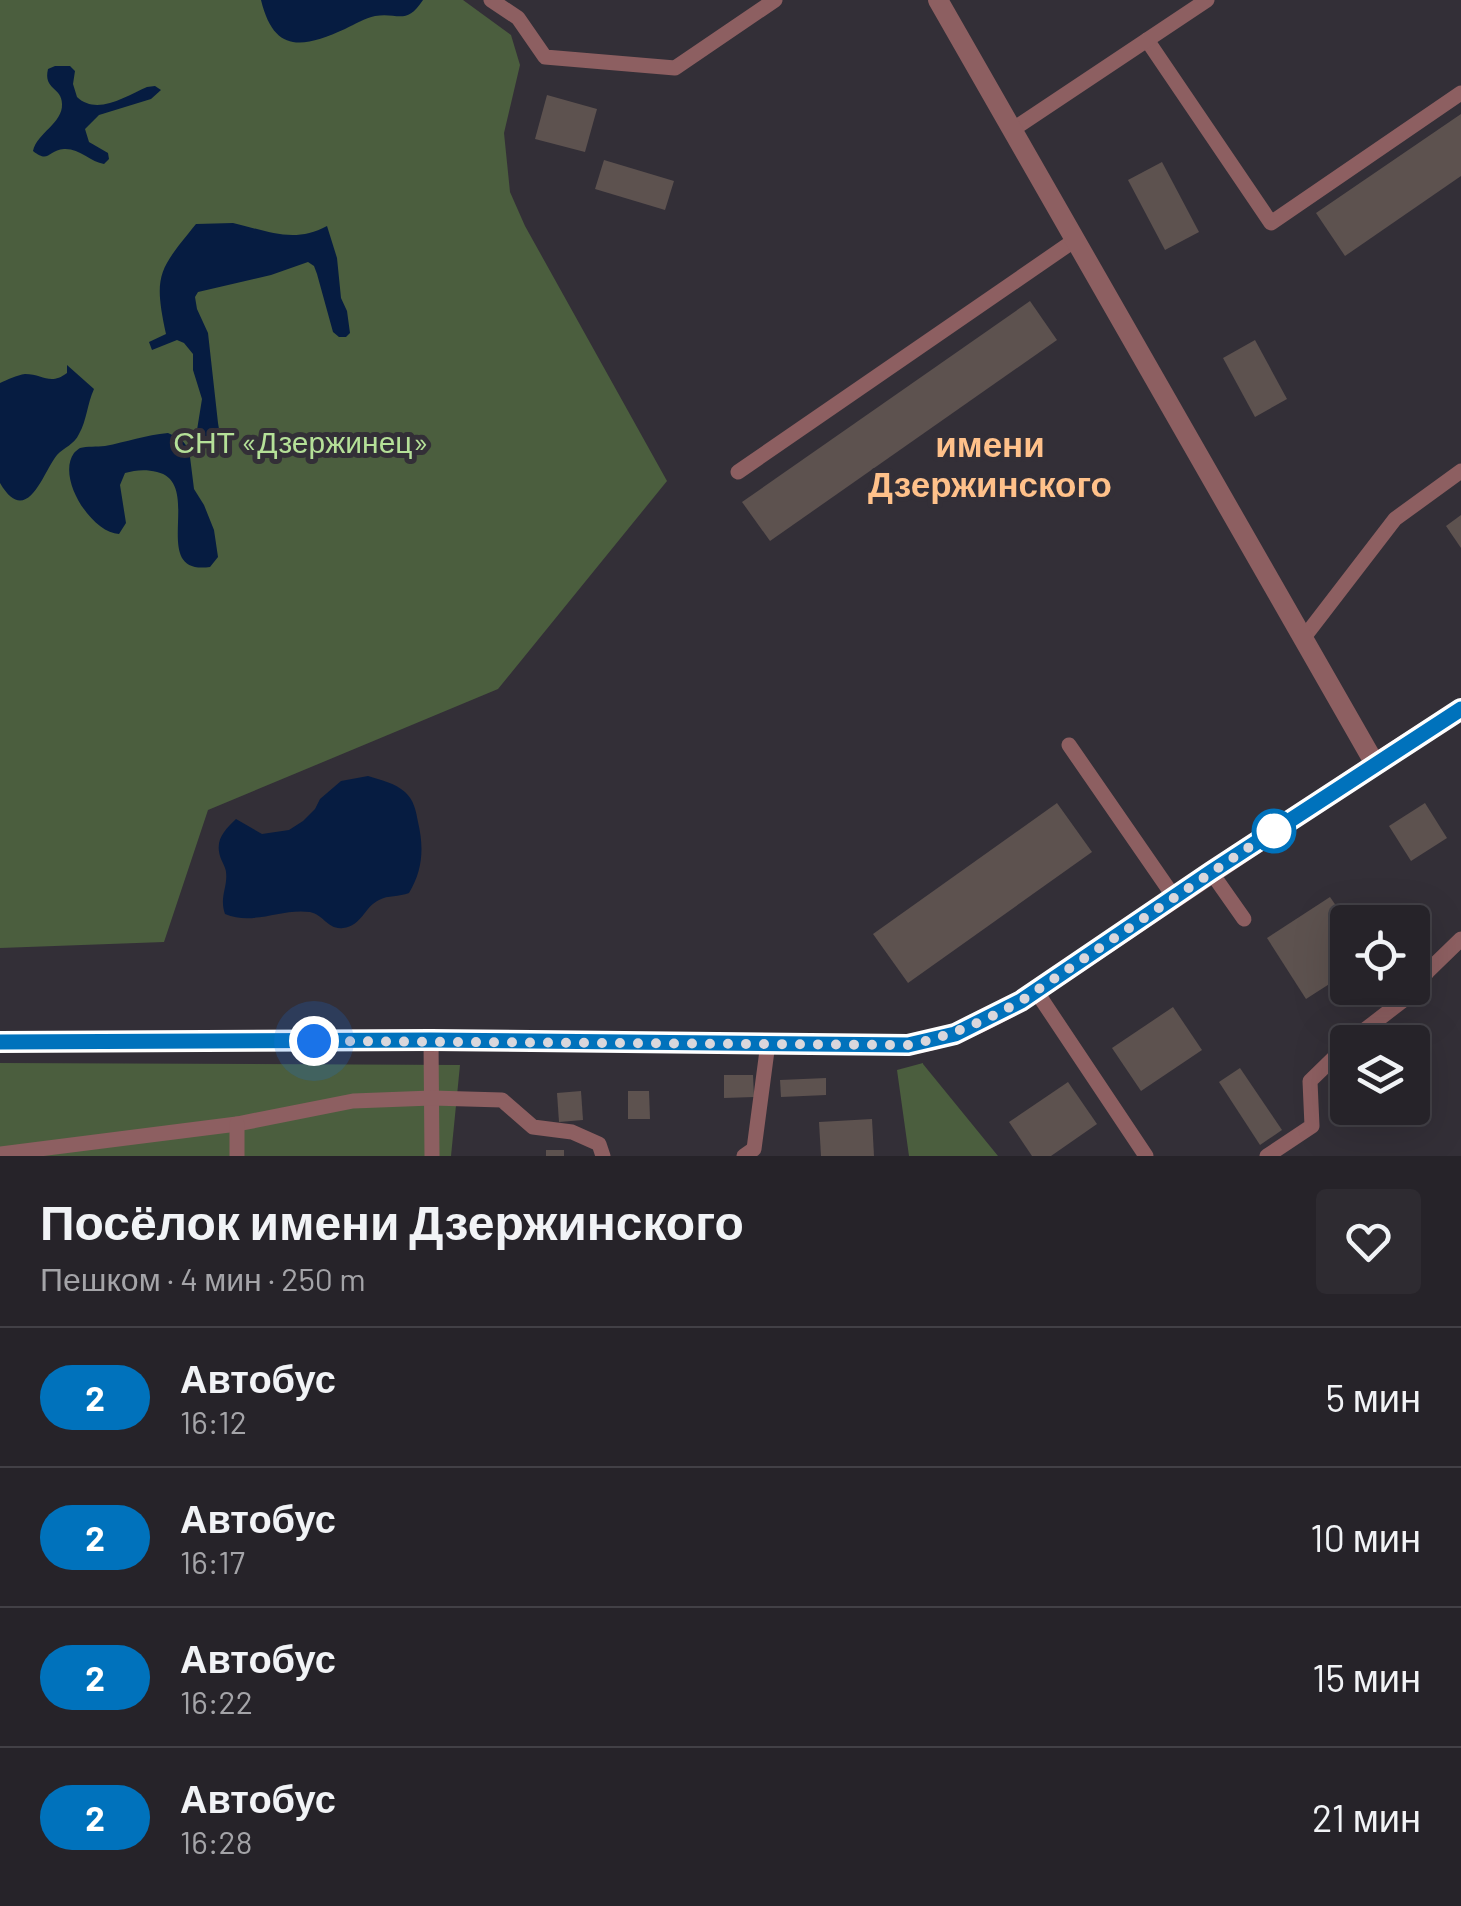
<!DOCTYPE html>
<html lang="ru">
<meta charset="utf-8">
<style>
:root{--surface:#262329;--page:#2e2b31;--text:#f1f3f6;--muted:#a4a4a8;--line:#424046}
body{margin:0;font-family:Barlow,sans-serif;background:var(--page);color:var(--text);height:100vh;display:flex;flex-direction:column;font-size:38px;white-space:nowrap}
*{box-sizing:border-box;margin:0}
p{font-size:32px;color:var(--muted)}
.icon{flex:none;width:55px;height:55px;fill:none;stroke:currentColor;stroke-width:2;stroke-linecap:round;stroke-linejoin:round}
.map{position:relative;height:1156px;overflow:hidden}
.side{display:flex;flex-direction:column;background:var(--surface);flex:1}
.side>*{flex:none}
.badge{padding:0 20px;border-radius:32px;font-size:35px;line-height:65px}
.controls{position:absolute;left:1330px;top:905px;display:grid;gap:20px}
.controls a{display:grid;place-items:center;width:100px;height:100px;border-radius:10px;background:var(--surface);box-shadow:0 10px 40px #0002,0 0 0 2px var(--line);font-size:50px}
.you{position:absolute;width:50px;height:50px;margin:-25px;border:8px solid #fff;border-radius:50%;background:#1a73e8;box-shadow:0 0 0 15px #1a73e833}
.map>.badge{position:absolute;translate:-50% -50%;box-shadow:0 0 0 5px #fff}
.round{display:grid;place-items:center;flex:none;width:105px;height:105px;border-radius:10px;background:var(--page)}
.overview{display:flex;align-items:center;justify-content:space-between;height:170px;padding:0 40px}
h1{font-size:48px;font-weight:700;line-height:75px}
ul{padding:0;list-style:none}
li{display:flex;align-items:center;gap:30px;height:140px;padding:0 40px;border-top:2px solid var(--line)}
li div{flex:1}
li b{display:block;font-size:38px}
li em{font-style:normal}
li .badge{min-width:110px;font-weight:700;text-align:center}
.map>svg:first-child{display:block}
</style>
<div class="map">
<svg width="1461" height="1156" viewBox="0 0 1461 1156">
<rect width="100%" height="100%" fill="#332f37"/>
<g fill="#4b5e3e">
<polygon points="0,0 463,0 511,35 520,65 504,133 510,192 525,226 667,481 498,689 208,810 164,942 0,948"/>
<polygon points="0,1063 460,1065 451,1156 0,1156"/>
<polygon points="923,1063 923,1064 998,1156 909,1156 897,1070"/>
</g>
<g fill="#061c41">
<path d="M261,0H423C406,26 398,12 375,16C365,18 355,24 345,29C303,48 274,54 261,0Z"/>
<path d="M55,66H70L75,71L73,84L77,97C97,116 126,96 147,87L155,86L161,90L151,99L99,115L85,129L89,142L108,153L109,159L104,164C91,162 79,148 64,149C48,150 49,164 33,151C37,133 63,123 62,104C62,87 43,90 48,69Z"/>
<path d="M233,223C268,231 294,244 327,226L337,258L341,298L347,311L350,333L346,337H339L333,332L317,274L314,266L308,262L271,275L198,292L195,297L197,309L208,333L218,423L219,429L208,438L201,436L197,430L202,399L193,370V354L184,343L177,340L152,350L149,342L166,334C153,274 159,270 196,224Z"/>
<path d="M67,365L94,389C87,404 87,420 79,434C74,445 64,447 57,455C43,472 27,529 0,483V383C7,380 17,375 25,374C43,374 50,386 67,373Z"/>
<path d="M168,433L181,439L189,449L194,489L204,505L214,530L218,557L210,567C147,576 205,483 157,472C146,469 135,470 125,473L120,485L126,523L119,534C92,533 56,478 74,453C76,451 78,449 80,448C87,446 97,447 105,446C126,442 146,435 168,433Z"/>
<path d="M368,776C381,780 395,783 405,792C414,800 416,811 418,822C424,847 423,870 409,893C399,897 388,895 379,900C364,907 362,926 343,928C328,930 324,915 310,912C280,908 254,926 225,914C219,897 228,887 226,872C226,868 221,860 220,856C215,839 225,830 236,819L262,834L289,830L303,821L315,809L320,799L341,781Z"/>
</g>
<g fill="#5d524f">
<polygon points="547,95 597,109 585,152 535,139"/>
<polygon points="1461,114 1461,176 1345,256 1316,213"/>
<polygon points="604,160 674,181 665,210 595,189"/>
<polygon points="1162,162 1199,232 1165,250 1128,180"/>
<polygon points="1030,301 1057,340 770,541 742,502"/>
<polygon points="1255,340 1287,399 1255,417 1223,358"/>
<polygon points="1461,515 1461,548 1446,526"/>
<polygon points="1057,803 1092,852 908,983 873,934"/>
<polygon points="1425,803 1447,838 1411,861 1389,826"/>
<polygon points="1330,897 1348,923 1348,972 1306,999 1267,938"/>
<polygon points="1173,1007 1202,1050 1141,1091 1112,1048"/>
<polygon points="1240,1068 1282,1130 1260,1145 1219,1082"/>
<polygon points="724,1075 753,1075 754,1097 724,1098"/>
<polygon points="826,1078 826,1095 781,1097 780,1080"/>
<polygon points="1068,1082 1097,1124 1051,1156 1032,1156 1009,1122"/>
<polygon points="581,1091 583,1120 559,1122 557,1093"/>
<polygon points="628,1091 649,1091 650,1119 628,1119"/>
<polygon points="872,1119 874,1156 821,1156 819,1122"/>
<rect x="546" y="1150" width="18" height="6"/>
</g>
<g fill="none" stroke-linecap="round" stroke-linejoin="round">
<g stroke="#8d5f61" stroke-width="15">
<polyline points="491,0 518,18 545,57 675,68 775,0"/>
<polyline points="1147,40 1271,223 1461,93"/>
<polyline points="1012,130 1207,0"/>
<polyline points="738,472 1075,240"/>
<polyline points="1302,640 1395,519 1461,471"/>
<polyline points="1069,745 1174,897"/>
<polyline points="1211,872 1244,919"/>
<polyline points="1036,991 1146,1156"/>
<polyline points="431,1040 432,1156"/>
<polyline points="1349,1042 1410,995 1428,971 1461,939"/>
<polyline points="0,1154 237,1124 353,1101 432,1098 502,1100 533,1127 572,1132 599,1144 603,1156"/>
<polyline points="237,1156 237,1124"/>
<polyline points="744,1156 754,1149 768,1043"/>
<polyline points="1267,1156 1312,1126 1310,1081 1348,1044"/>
</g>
<path stroke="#8d5f61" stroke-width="20" d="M0,1042L431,1040L893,1045C939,1045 981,1024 1021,1001L1375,764L938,0"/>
<polyline stroke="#c1777c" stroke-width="20" points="1375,764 1461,709"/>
</g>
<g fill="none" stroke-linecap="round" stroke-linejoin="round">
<defs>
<polyline id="line" points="0,1042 431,1040 908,1045 955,1034 1021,1001 1211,872 1461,709"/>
</defs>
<use href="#line" stroke="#fff" stroke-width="22"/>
<use href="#line" stroke="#0072bc" stroke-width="15"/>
<path stroke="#d9d7dc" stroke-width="10" stroke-dasharray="0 18" d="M314,1041L908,1045C949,1037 985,1021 1021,1001L1276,829L1274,831"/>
</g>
<circle fill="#fff" stroke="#0072bc" stroke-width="5" cx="1274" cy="831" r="20"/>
<g text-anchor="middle" stroke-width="10" stroke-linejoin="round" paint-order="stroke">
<g font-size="30" fill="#b5e098" stroke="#332f37">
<text x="301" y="453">СНТ «Дзержинец»</text>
</g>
<g font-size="35" font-weight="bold" fill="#ffc18a" stroke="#332f37">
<text x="990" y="457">имени<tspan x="990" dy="40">Дзержинского</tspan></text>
</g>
</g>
</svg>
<div class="controls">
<a><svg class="icon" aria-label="locate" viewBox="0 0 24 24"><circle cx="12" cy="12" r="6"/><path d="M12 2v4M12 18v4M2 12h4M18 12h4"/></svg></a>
<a><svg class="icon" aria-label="layers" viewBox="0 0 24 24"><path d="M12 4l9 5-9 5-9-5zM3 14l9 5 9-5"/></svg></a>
</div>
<div class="you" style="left:314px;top:1041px"></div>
</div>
<section class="side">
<div class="overview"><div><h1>Посёлок имени Дзержинского</h1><p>Пешком · 4 мин · 250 m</p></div><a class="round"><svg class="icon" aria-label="heart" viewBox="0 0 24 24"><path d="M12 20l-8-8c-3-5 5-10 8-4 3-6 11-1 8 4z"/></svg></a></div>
<ul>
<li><span class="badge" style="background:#0072bc;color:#fff">2</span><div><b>Автобус</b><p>16:12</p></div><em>5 мин</em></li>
<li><span class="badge" style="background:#0072bc;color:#fff">2</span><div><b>Автобус</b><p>16:17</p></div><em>10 мин</em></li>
<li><span class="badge" style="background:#0072bc;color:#fff">2</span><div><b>Автобус</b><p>16:22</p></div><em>15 мин</em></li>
<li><span class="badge" style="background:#0072bc;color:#fff">2</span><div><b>Автобус</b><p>16:28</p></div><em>21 мин</em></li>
</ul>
</section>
